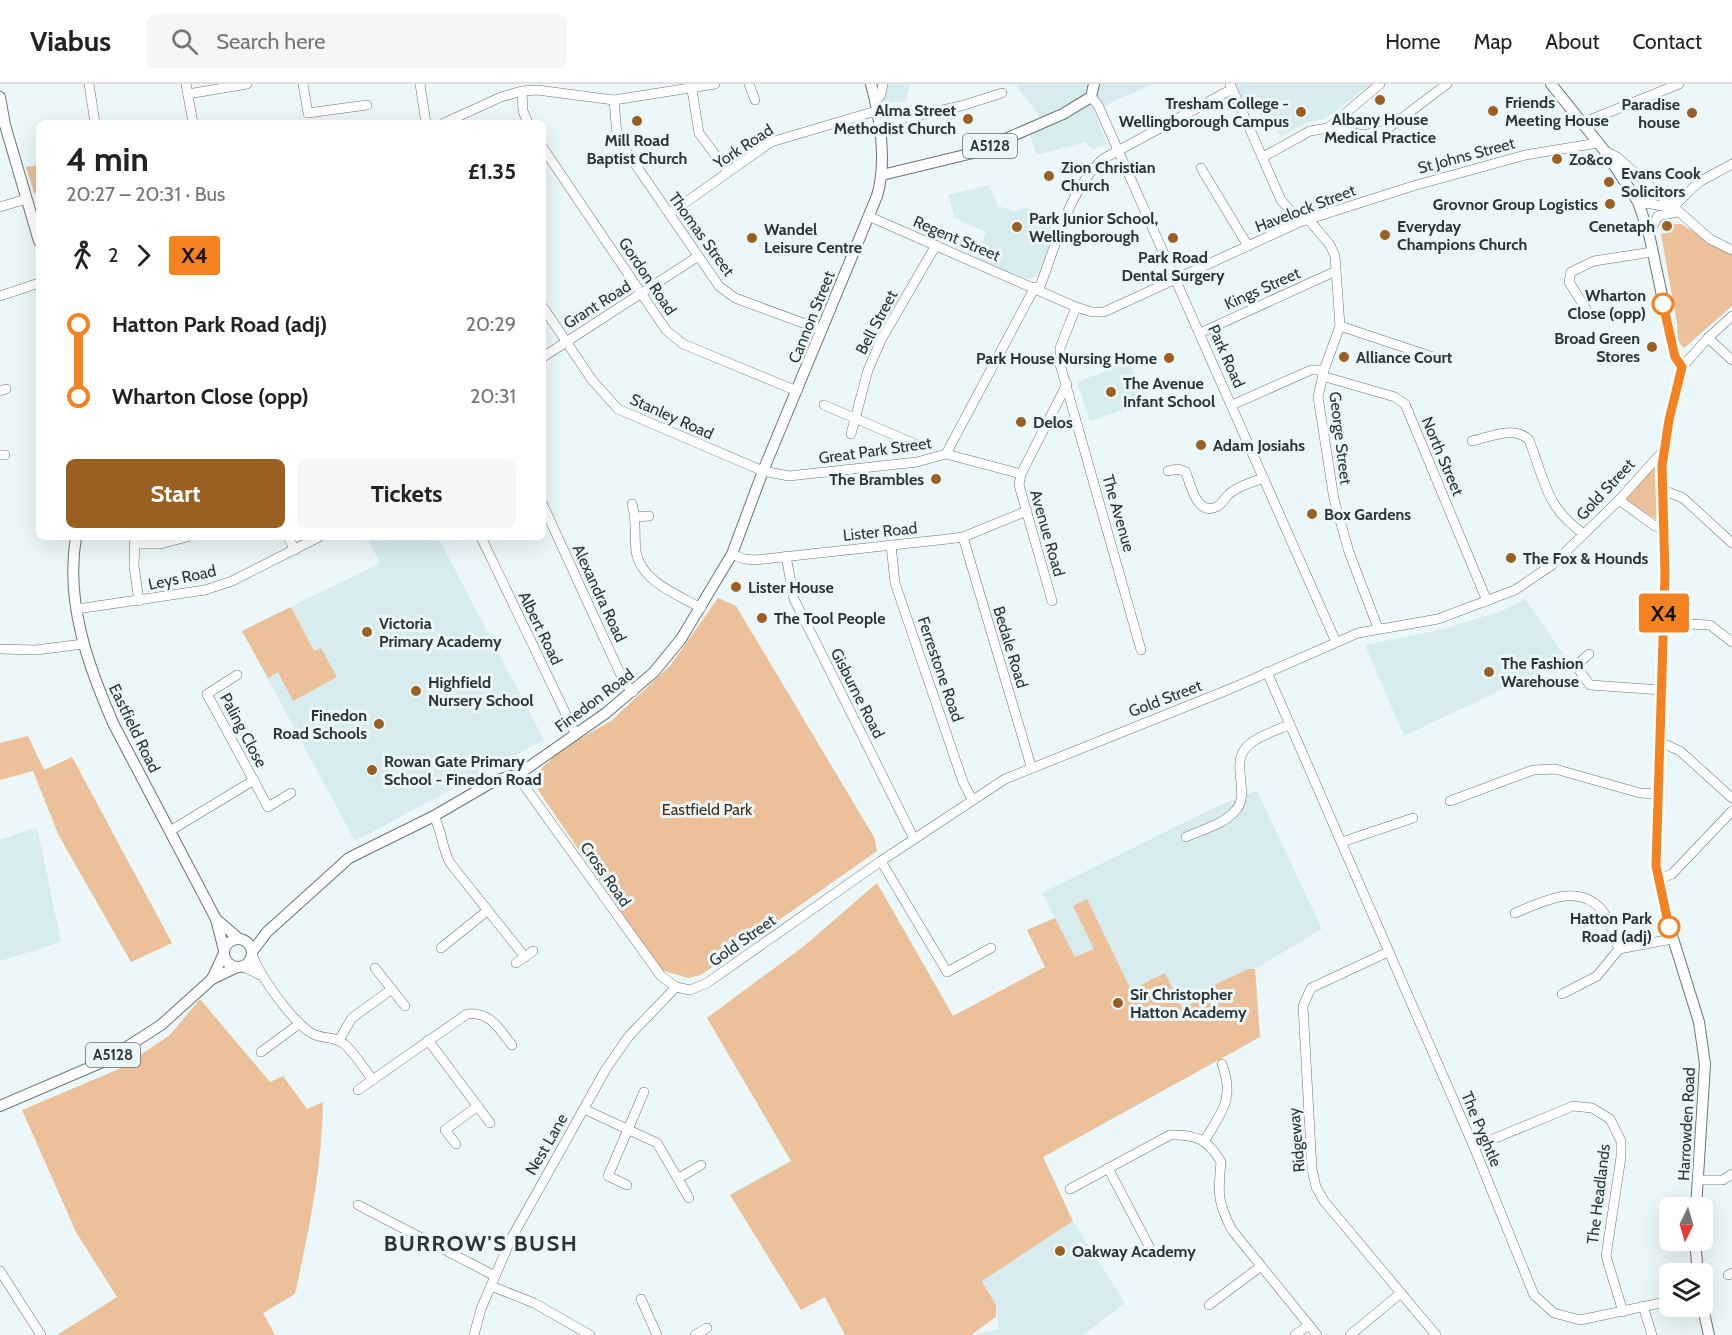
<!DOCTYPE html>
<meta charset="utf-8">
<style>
:root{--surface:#fff;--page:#f6f6f6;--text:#222;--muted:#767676;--line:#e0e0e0;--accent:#9b6021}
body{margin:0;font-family:Cabin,sans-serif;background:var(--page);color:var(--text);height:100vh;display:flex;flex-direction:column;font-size:22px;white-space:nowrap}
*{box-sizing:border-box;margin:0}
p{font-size:20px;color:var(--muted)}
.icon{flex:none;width:33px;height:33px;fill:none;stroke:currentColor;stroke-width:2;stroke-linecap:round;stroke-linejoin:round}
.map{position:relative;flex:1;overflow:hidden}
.details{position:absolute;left:36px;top:36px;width:510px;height:420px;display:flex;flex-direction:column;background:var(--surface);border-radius:9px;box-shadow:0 6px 24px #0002}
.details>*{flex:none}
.badge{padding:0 12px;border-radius:4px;font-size:21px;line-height:39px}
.needle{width:39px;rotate:185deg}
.controls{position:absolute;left:1659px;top:1113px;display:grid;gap:12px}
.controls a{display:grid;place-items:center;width:54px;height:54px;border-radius:9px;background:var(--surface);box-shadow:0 6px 24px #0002;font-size:30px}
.map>.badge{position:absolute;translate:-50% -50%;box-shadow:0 0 0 3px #fff}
.legs{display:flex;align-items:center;gap:9px;height:66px;padding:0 30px;font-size:20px}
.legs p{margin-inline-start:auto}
.head{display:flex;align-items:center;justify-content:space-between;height:102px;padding:0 30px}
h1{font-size:33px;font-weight:700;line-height:45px}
.button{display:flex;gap:12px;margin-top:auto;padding:12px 30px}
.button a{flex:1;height:69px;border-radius:9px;background:var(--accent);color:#fff;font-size:24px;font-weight:700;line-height:69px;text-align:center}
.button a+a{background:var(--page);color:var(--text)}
ul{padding:0 30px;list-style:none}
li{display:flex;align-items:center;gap:21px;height:72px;font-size:22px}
li i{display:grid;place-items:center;width:9px;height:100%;margin:0 8px;background:currentColor}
li i::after{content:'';width:15px;height:15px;margin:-8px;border:4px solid;border-radius:50%;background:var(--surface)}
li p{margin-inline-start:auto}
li:first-child i{background:linear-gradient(#0000 50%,currentColor 0)}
li:last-child i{background:linear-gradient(currentColor 50%,#0000 0)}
header{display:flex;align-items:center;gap:36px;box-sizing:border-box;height:84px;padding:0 30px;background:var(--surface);border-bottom:2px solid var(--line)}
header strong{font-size:28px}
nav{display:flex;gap:33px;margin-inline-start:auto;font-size:21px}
.search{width:420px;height:54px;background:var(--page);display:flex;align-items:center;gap:15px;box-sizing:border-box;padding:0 21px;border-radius:9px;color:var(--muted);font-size:22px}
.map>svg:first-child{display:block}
</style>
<header>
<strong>Viabus</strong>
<div class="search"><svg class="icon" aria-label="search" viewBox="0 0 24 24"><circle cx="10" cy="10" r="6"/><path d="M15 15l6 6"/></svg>Search here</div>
<nav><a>Home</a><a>Map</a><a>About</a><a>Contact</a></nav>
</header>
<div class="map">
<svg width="1732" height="1251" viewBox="0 0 1732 1251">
<rect width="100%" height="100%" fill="#ebf7f9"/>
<g fill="#d7ecef">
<polygon points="887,0 910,0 905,18 883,20"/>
<polygon points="1004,0 1154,0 1094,26 1107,61 1092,65 1085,58 1037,71 1029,49 1043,41 1040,33 1016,1"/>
<polygon points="1233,0 1371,0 1325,35 1305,39 1281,53 1260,13 1242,21"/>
<polygon points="989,101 998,122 1017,128 1025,123 1059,139 1037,192 1029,195 975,178 986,148 955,134 948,111"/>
<polygon points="1130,278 1145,318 1090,337 1077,298"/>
<polygon points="370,453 438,453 544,656 355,757 242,547 380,479 367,454"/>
<polygon points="1525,515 1567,575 1404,652 1365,561 1444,545 1504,526"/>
<polygon points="1257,707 1322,845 1255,885 1260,953 1036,1077 707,934 803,863 877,799 953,932 1045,883 1027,846 1055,834 1042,809 1220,721"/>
<polygon points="37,743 61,858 0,877 0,756"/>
<polygon points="1073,1137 1125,1219 1083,1251 972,1251 999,1245 996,1221 982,1197"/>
</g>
<g fill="#ecc098">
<polygon points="39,81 39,109 34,109 26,83"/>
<polygon points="1673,140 1681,140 1732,170 1732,222 1684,264 1678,257 1677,239 1661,150 1671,148"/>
<polygon points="1659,376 1660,438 1625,415"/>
<polygon points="718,514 736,522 874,753 877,767 701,891 688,894 661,886 538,706 539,687 562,665 611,637 670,582"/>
<polygon points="291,523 314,567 321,564 337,593 293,617 278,588 268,594 242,547"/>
<polygon points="28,652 44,686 72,673 172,859 131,878 59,752 33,687 0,696 0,659"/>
<polygon points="877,799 953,932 1045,883 1027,846 1055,834 1075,873 1094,865 1073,822 1087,815 1131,906 1165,889 1182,924 1213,909 1210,903 1248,885 1255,885 1260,953 1043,1073 1073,1137 982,1197 996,1221 996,1233 971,1251 845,1251 825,1213 801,1226 730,1111 791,1077 707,934 803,863"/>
<path d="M200,915L270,998L283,992L307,1025L323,1018C322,1084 309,1146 295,1210L263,1229L275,1251H57L117,1213L76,1148L22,1026L119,985L170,951Z"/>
</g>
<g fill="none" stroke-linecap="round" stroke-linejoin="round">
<defs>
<g id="minor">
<polyline points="89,0 95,39"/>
<polyline points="186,0 193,39"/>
<polyline points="303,0 308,29 367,21"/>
<polyline points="420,0 426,39"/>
<polyline points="691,0 699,49 728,88"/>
<polyline points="749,0 755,16"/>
<polyline points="1230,0 1281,116 1300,138"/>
<polyline points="522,7 523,27 528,39"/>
<polyline points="188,10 247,0"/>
<polyline points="1091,13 1098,21 1336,558"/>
<polyline points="614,16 617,51 624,64 719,202 735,214 822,246"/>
<polyline points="875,18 881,10 883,0"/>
<polyline points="444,39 501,13 522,7 537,6 614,16 715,0"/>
<polyline points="1582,39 1679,0"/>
<polyline points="878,40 961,22 1002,9"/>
<polyline points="1328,44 1380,0"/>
<polyline points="543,64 666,246 683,260 797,307"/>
<polyline points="1605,67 1617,73 1710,155 1732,166"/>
<polyline points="1263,73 1310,47 1328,44 1364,51 1386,46 1447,0"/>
<polyline points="1201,84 1248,162"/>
<polyline points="1638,118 1670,123"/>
<polyline points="0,123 26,115"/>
<polyline points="1672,124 1699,98 1732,80"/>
<polyline points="669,130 771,58 876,27"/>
<polyline points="868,132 1076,223 1092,228 1104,228 1300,138 1413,102 1525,71 1598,59"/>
<polyline points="1309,136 1330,161 1335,172 1340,242 1324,286 1318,313 1334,415 1349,468 1378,544"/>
<polyline points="1649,150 1658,132 1677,128"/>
<path d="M1039,205C1055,164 1069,105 1103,75L1232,5"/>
<polyline points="0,212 39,199"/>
<polyline points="543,223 592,296 618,325 763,387 789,392 917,378 946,370 1035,203"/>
<polyline points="1076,223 1060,264 1060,280 1141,566"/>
<polyline points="1586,225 1569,198 1571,188 1594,177 1652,168"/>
<polyline points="1340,242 1439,275"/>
<polyline points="1200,249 1336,187"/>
<polyline points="1708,254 1732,276"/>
<polyline points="543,273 697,173"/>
<polyline points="1682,283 1708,254 1732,232"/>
<polyline points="1322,292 1395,313 1405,320 1487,517"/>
<polyline points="0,307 6,305"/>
<polyline points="824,321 920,362"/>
<polyline points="1232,321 1311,286 1324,286"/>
<polyline points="851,350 868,286 881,256 936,161"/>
<path d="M1472,357C1490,353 1515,341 1529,356C1545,397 1546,424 1584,450"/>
<polyline points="946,370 1021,390"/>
<polyline points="0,371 5,371"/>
<path d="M1168,387L1178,385L1186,388C1190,400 1197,432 1216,423C1221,421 1225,414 1229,410C1238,402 1252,398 1264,394"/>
<polyline points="1663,406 1683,414 1732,459"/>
<polyline points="1619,416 1655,442 1664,444"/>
<path d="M632,420C637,436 634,450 636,467C640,497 678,511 701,524"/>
<polyline points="543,421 624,598 633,608"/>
<polyline points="636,433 649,432"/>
<polyline points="135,453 134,482 139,517"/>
<polyline points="288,453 295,466"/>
<polyline points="481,453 575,649"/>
<polyline points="963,453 1031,682"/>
<polyline points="134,460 160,460 187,453"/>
<polyline points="891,461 895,499 963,698 972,715"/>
<polyline points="732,470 744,475 755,476 948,455 963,453 1027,427"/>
<polyline points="786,472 794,515 914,755"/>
<polyline points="1052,517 1019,401 1021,390 1067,300"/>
<polyline points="77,525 205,506 232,497 319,453"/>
<polyline points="1664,539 1710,541 1732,558"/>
<polyline points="0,565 36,566 83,560"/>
<polyline points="1589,570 1579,579 1579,586 1590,601 1662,606"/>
<polyline points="1267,588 1474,1063 1534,1211 1554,1229 1580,1236 1670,1217"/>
<polyline points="237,591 207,610 268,723 291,709"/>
<polyline points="1660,658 1680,667 1732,714"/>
<polyline points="519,690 523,700 661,892 676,903 690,906 707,899 881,777 1005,695 1230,605 1358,549 1438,535 1515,506 1552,481 1619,416 1664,366"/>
<polyline points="1450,717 1533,686 1555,685 1640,709 1658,710"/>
<path d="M434,732C442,748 442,764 450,779L525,873"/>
<polyline points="170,747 254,696"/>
<path d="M1186,753C1201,746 1224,740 1235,727C1253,709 1226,677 1251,659C1261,651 1277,646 1289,641"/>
<polyline points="1342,758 1413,734"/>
<polyline points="881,777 947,888 991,864"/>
<polyline points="1658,796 1672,790 1732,727"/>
<path d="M1515,829C1543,818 1577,798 1602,826C1610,835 1614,853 1619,865L1597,892L1562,910"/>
<polyline points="441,864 487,827"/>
<polyline points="1619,865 1672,855"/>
<polyline points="1388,868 1311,904 1303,922 1312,1085 1316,1103 1324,1117 1436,1251"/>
<path d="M252,870C259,891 293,939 313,950C323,955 335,952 344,960C355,969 364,985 373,996"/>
<polyline points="516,879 533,867"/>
<polyline points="242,882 260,891"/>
<polyline points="375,884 405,922"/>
<polyline points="339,956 352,934 392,905"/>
<polyline points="428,956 490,1039"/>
<polyline points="261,968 299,940"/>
<path d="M358,1006L467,930C490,927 499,945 512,961"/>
<polyline points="584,1025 657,1059 689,1114"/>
<path d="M1205,1056C1222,1027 1235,1015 1222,980"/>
<polyline points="456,1060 445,1046 478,1022"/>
<polyline points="1474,1063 1573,1022 1592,1024 1610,1035 1621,1057 1621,1073 1606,1172 1623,1228"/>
<polyline points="1108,1084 1149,1162"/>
<polyline points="679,1094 701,1081"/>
<polyline points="1698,1096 1723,1096 1732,1090"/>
<polyline points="627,1101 608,1092 644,1008"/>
<path d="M1070,1105L1170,1051C1195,1050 1208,1055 1221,1078C1218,1108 1217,1118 1232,1146L1317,1251"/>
<polyline points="358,1121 495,1192"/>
<polyline points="0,1187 41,1251"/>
<polyline points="1728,1191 1732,1189"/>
<polyline points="491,1202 534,1219 590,1251"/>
<polyline points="641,1215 657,1251"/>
<polyline points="1209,1221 1260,1183"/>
<polyline points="1643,1222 1652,1251"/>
<polyline points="474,1251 481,1225 511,1155 606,985 629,952 676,903"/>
<polyline points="695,1251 707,1244"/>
<polyline points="1295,1251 1309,1241"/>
<polyline points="1350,1251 1401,1209"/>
</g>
<g id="major">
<polyline points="1551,0 1604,66 1638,118 1649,150 1675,273 1682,283 1669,336 1662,382 1665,491 1656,782 1666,832 1699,938 1705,980 1696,1124"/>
<polyline points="0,13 5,41 39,157"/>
<polyline points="882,91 973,69 1063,30 1091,13 1094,0"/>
<path d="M76,453C65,518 88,582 114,641L216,835L238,854"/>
<polyline points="216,835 224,866"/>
<circle cx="238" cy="869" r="14"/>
<path d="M252,868L267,848L349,774L434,732L494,697L519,690L606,629L654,588L681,555L732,470L763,387L877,112C887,78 880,34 871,0"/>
<polyline points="212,895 224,869"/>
<polyline points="0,1022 105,977 161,941 212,895 237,883"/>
<polyline points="1695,1156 1698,1190"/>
<polyline points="1702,1220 1709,1251"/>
</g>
</defs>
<use href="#minor" stroke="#6a7577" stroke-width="10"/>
<use href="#major" stroke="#6a7577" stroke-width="12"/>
<use href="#minor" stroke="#fff" stroke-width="9"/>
<use href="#major" stroke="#fff" stroke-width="10"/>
</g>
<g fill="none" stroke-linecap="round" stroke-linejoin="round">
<defs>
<polyline id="line-1" points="1663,220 1675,273 1682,283 1669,336 1662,382 1665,491 1656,782 1669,843"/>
</defs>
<use href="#line-1" stroke="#fff" stroke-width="14"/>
<use href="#line-1" stroke="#f58220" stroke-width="9"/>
</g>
<g fill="#9b6021" stroke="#ebf7f9" stroke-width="2">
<circle cx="1380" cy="16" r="6"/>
<circle cx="1493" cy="27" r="6"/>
<circle cx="1301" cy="28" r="6"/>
<circle cx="1692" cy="29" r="6"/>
<circle cx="968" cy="35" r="6"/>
<circle cx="637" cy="37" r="6"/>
<circle cx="1557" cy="75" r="6"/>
<circle cx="1049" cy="92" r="6"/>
<circle cx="1609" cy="98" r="6"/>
<circle cx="1610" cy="120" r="6"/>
<circle cx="1667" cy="142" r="6"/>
<circle cx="1017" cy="143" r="6"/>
<circle cx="1385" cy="151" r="6"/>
<circle cx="752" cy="154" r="6"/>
<circle cx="1173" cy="154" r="6"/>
<circle cx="1652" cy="263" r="6"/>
<circle cx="1344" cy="273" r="6"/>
<circle cx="1169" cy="274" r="6"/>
<circle cx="1111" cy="308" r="6"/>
<circle cx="1021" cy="338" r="6"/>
<circle cx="1201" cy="361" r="6"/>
<circle cx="936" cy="395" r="6"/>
<circle cx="1312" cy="430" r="6"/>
<circle cx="1511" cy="474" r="6"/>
<circle cx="736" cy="503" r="6"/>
<circle cx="762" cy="534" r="6"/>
<circle cx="367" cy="548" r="6"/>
<circle cx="1489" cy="588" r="6"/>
<circle cx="416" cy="607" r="6"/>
<circle cx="379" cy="640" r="6"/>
<circle cx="372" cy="686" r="6"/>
<circle cx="1118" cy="919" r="6"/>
<circle cx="1060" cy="1167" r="6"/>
</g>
<g fill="#fff" stroke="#f58220" stroke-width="3">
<circle cx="1663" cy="220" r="10"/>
<circle cx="1669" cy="843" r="10"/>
</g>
<g text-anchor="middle" stroke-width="6" stroke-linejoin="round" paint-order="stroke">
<g fill="#ebf7f9" stroke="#676e6f" stroke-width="1.5">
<rect x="963" y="50" width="54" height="24" rx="4.5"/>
<rect x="86" y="959" width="54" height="24" rx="4.5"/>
</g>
<g font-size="15" font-weight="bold" fill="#2f3434">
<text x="990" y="67">A5128</text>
<text x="113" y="976">A5128</text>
</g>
<g font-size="16" font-weight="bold" fill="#2f3434" stroke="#ebf7f9" text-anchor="start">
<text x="1505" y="24">Friends<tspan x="1505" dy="18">Meeting House</tspan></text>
<text x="1289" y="25" text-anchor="end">Tresham College -<tspan x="1289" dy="18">Wellingborough Campus</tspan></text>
<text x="1680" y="26" text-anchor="end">Paradise<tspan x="1680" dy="18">house</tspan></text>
<text x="956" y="32" text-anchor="end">Alma Street<tspan x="956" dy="18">Methodist Church</tspan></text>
<text x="1380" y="41" text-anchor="middle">Albany House<tspan x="1380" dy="18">Medical Practice</tspan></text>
<text x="637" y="62" text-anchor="middle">Mill Road<tspan x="637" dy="18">Baptist Church</tspan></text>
<text x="1569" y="81">Zo&amp;co</text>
<text x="1061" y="89">Zion Christian<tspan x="1061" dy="18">Church</tspan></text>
<text x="1621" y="95">Evans Cook<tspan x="1621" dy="18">Solicitors</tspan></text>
<text x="1598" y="126" text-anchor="end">Grovnor Group Logistics</text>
<text x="1029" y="140">Park Junior School,<tspan x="1029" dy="18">Wellingborough</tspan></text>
<text x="1397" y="148">Everyday<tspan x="1397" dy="18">Champions Church</tspan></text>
<text x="1655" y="148" text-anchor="end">Cenetaph</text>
<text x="764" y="151">Wandel<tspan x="764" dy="18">Leisure Centre</tspan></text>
<text x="1173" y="179" text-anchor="middle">Park Road<tspan x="1173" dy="18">Dental Surgery</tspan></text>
<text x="1640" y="260" text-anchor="end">Broad Green<tspan x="1640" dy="18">Stores</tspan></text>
<text x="1356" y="279">Alliance Court</text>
<text x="1157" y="280" text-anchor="end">Park House Nursing Home</text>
<text x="1123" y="305">The Avenue<tspan x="1123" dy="18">Infant School</tspan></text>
<text x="1033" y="344">Delos</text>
<text x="1213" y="367">Adam Josiahs</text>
<text x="924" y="401" text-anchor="end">The Brambles</text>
<text x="1324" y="436">Box Gardens</text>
<text x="1523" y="480">The Fox &amp; Hounds</text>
<text x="748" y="509">Lister House</text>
<text x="774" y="540">The Tool People</text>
<text x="379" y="545">Victoria<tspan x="379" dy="18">Primary Academy</tspan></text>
<text x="1501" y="585">The Fashion<tspan x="1501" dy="18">Warehouse</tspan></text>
<text x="428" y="604">Highfield<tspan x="428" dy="18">Nursery School</tspan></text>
<text x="367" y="637" text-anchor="end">Finedon<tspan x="367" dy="18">Road Schools</tspan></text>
<text x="384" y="683">Rowan Gate Primary<tspan x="384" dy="18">School - Finedon Road</tspan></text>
<text x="1130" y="916">Sir Christopher<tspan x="1130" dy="18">Hatton Academy</tspan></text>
<text x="1072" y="1173">Oakway Academy</text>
</g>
<g font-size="16" fill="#2f3434" stroke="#ebf7f9">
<text transform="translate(743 62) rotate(-33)" y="6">York Road</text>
<text transform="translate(1466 71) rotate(-15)" y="6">St Johns Street</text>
<text transform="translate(1305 124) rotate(-21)" y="6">Havelock Street</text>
<text transform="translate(702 150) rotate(54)" y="6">Thomas Street</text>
<text transform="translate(957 154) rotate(23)" y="6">Regent Street</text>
<text transform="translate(648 192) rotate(56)" y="6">Gordon Road</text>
<text transform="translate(1262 204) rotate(-24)" y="6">Kings Street</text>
<text transform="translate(597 220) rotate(-32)" y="6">Grant Road</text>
<text transform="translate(811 233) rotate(-68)" y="6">Cannon Street</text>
<text transform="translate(876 238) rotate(-62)" y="6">Bell Street</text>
<text transform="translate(1227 272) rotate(66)" y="6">Park Road</text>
<text transform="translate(672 332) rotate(24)" y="6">Stanley Road</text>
<text transform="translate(1341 354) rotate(83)" y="6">George Street</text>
<text transform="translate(875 366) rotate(-8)" y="6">Great Park Street</text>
<text transform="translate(1443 372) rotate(67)" y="6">North Street</text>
<text transform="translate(1605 405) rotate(-47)" y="6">Gold Street</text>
<text transform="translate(1119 429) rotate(74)" y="6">The Avenue</text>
<text transform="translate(880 447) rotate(-6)" y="6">Lister Road</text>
<text transform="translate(1048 449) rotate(74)" y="6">Avenue Road</text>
<text transform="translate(182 493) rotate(-12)" y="6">Leys Road</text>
<text transform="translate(600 509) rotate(65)" y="6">Alexandra Road</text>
<text transform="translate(541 544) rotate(64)" y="6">Albert Road</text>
<text transform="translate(1011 563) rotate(73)" y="6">Bedale Road</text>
<text transform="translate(941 585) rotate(71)" y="6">Ferrestone Road</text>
<text transform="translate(858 609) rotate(63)" y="6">Gisburne Road</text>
<text transform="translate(1165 614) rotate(-21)" y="6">Gold Street</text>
<text transform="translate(594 616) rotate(-37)" y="6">Finedon Road</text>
<text transform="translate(135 644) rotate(64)" y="6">Eastfield Road</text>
<text transform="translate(244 646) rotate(62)" y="6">Paling Close</text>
<text transform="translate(606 790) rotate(55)" y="6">Cross Road</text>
<text transform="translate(742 856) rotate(-35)" y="6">Gold Street</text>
<text transform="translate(1686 1040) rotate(-87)" y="6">Harrowden Road</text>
<text transform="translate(1482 1045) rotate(67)" y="6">The Pyghtle</text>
<text transform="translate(1296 1056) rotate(-95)" y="6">Ridgeway</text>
<text transform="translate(546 1060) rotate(-60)" y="6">Nest Lane</text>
<text transform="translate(1598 1110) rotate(-83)" y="6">The Headlands</text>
</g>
<g font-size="16" font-weight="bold" fill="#2f3434" stroke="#ebf7f9" text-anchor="end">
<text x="1646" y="217">Wharton<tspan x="1646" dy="18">Close (opp)</tspan></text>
<text x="1652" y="840">Hatton Park<tspan x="1652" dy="18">Road (adj)</tspan></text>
</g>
<g font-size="16" fill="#462c12" stroke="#ebf7f9">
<text x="707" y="731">Eastfield Park</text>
</g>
<g font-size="22" font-weight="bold" letter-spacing="1.5" fill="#2f3434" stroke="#ebf7f9">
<text x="481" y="1167">BURROW'S BUSH</text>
</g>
</g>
</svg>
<div class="controls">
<a><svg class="needle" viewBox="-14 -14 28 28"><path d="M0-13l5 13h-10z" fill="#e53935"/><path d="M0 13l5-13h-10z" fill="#767676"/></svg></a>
<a><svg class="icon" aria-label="layers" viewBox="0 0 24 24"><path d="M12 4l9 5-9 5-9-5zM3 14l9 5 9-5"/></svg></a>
</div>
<b class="badge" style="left:1664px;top:529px;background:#f58220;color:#111">X4</b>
<section class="details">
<div class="head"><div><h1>4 min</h1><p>20:27 – 20:31 · Bus</p></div><b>£1.35</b></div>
<div class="legs"><svg class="icon" aria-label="walk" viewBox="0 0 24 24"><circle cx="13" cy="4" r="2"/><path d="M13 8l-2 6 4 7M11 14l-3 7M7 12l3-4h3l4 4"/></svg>2<svg class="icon" aria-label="forward" viewBox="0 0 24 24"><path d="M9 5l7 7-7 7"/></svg><b class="badge" style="background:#f58220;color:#111">X4</b></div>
<ul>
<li><i style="color:#f58220"></i><b>Hatton Park Road (adj)</b><p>20:29</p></li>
<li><i style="color:#f58220"></i><b>Wharton Close (opp)</b><p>20:31</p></li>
</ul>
<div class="button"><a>Start</a><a>Tickets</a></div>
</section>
</div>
